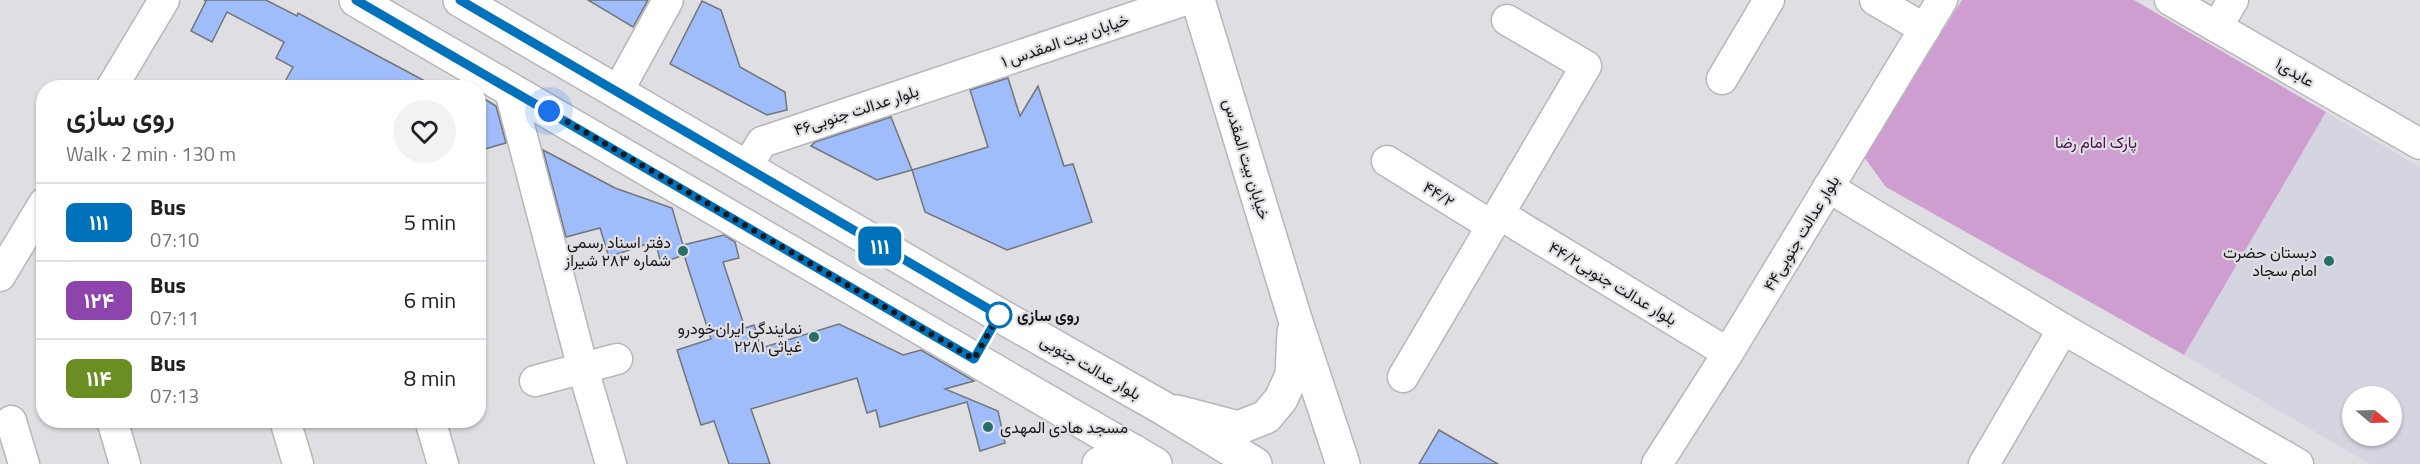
<!DOCTYPE html>
<meta charset="utf-8">
<style>
:root{--surface:#fff;--page:#f2f2f2;--text:#202124;--muted:#757577;--line:#e0e0e0}
body{margin:0;font-family:"Titillium Web",Vazirmatn,sans-serif;background:var(--page);color:var(--text);height:100vh;display:flex;flex-direction:column;font-size:22px;white-space:nowrap}
*{box-sizing:border-box;margin:0}
p{font-size:20px;color:var(--muted)}
.icon{flex:none;width:33px;height:33px;fill:none;stroke:currentColor;stroke-width:2;stroke-linecap:round;stroke-linejoin:round}
.map{position:relative;flex:1;overflow:hidden}
.sheet{position:absolute;left:36px;top:80px;width:450px;height:348px;display:flex;flex-direction:column;background:var(--surface);border-radius:24px;box-shadow:0 2px 4px #0004}
.sheet>*{flex:none}
.badge{padding:0 12px;border-radius:9px;font-size:21px;line-height:39px}
.needle{width:39px;rotate:109deg}
.controls{position:absolute;left:2342px;top:386px;display:grid;gap:12px}
.controls a{display:grid;place-items:center;width:60px;height:60px;border-radius:50%;background:var(--surface);box-shadow:0 2px 4px #0004;font-size:30px}
.you{position:absolute;width:30px;height:30px;margin:-15px;border:4px solid #fff;border-radius:50%;background:#1a73e8;box-shadow:0 0 0 9px #1a73e833}
.map>.badge{position:absolute;translate:-50% -50%;box-shadow:0 0 0 3px #fff}
.round{display:grid;place-items:center;flex:none;width:63px;height:63px;border-radius:32px;background:var(--page)}
.summary{display:flex;align-items:center;justify-content:space-between;height:102px;padding:0 30px}
h1{font-size:28px;font-weight:600;line-height:45px}
ul{padding:0;list-style:none}
li{display:flex;align-items:center;gap:18px;height:78px;padding:0 30px;border-top:2px solid var(--line)}
li div{flex:1}
li b{display:block;font-size:22px}
li em{font-style:normal}
li .badge{min-width:66px;font-weight:700;text-align:center}
.map>svg:first-child{display:block}
</style>
<div class="map">
<svg width="2420" height="464" viewBox="0 0 2420 464">
<rect width="100%" height="100%" fill="#dfdfe3"/>
<path fill="#d5d5e1" fill-rule="evenodd" d="M2326,112L2420,167V464H2370L2184,355ZM2352,396H2391V435H2352Z"/>
<polygon fill="#ce9ed0" points="1962,0 2134,0 2326,112 2184,355 1886,187 1864,157"/>
<g fill="#9fbcfb" stroke="#737579" stroke-width="1.5">
<polygon points="204,0 266,0 297,16 298,13 436,87 282,87 293,67 276,58 284,42 227,12 212,42 191,31 206,1"/>
<polygon points="588,0 648,0 633,27"/>
<polygon points="702,1 721,10 740,67 785,92 787,110 767,115 670,64"/>
<polygon points="1008,78 1020,116 1038,86 1064,166 1073,164 1092,222 1007,250 925,212 912,170 988,147 970,90"/>
<polygon points="478,95 496,106 506,143 478,151"/>
<polygon points="891,117 912,170 877,180 811,146 815,142"/>
<polygon points="543,150 615,188 672,208 683,245 724,235 735,242 739,258 723,262 745,328 754,325 761,348 839,324 903,355 921,350 974,381 945,389 998,411 1005,443 980,451 967,402 880,427 876,410 867,413 857,378 751,409 770,464 729,464 714,421 701,425 677,350 711,339 684,255 661,263 655,241 609,257 600,228 566,237"/>
<polygon points="1439,430 1498,464 1419,464"/>
</g>
<g fill="none" stroke-linecap="round" stroke-linejoin="round">
<defs>
<g id="minor">
<polyline points="1875,0 1925,29"/>
<polyline points="2170,0 2420,144"/>
<polyline points="2217,27 2233,0"/>
<polyline points="1722,79 1769,0"/>
<polyline points="112,87 164,0"/>
<polyline points="509,87 583,369 611,464"/>
<polyline points="618,91 668,0"/>
<polyline points="1387,161 1492,226"/>
<polyline points="746,168 762,142 1185,0"/>
<polyline points="1828,187 2063,329 2298,464"/>
<polyline points="1499,214 1728,353"/>
<polyline points="0,276 44,203"/>
<polyline points="1403,377 1586,66 1507,20"/>
<polyline points="535,381 617,359"/>
<polyline points="112,420 125,464"/>
<polyline points="285,420 298,464"/>
<polyline points="430,420 443,464"/>
<polyline points="11,421 24,464"/>
<polyline points="1657,464 1728,353 1942,0"/>
<polyline points="1984,464 2063,329"/>
</g>
<g id="tertiary">
<polyline points="1198,0 1295,319 1343,464"/>
<polyline points="1177,412 1238,428 1266,417 1281,399 1292,375 1294,332"/>
<polyline points="1099,464 1135,452"/>
</g>
<g id="primary">
<polyline points="356,0 1155,464"/>
<polyline points="460,0 999,315 1163,408 1255,464"/>
</g>
</defs>
<use href="#minor" stroke="#b6b6bb" stroke-width="33"/>
<use href="#tertiary" stroke="#b6b6bb" stroke-width="36"/>
<use href="#primary" stroke="#b6b6bb" stroke-width="36"/>
<use href="#minor" stroke="#fff" stroke-width="30"/>
<use href="#tertiary" stroke="#fff" stroke-width="33"/>
<use href="#primary" stroke="#fff" stroke-width="33"/>
</g>
<g fill="none" stroke-linecap="round" stroke-linejoin="round">
<defs>
<polyline id="line" points="356,0 974,359 999,315 460,0"/>
</defs>
<use href="#line" stroke="#fff" stroke-width="14"/>
<use href="#line" stroke="#0072bc" stroke-width="9"/>
<polyline stroke="#18181a" stroke-width="6" stroke-dasharray="0 10.8" points="549,111 974,359 999,315"/>
</g>
<g fill="#276f68" stroke="#dfdfe3" stroke-width="2">
<circle cx="683" cy="251" r="6"/>
<circle cx="2329" cy="261" r="6"/>
<circle cx="814" cy="337" r="6"/>
<circle cx="988" cy="427" r="6"/>
</g>
<circle fill="#fff" stroke="#0072bc" stroke-width="3" cx="999" cy="315" r="12"/>
<g text-anchor="middle" stroke-width="4.5" stroke-linejoin="round" paint-order="stroke">
<g font-size="16" fill="#18181a" stroke="#dfdfe3">
<text transform="translate(1065 40) rotate(-19)" y="6">خیابان بیت المقدس ۱</text>
<text transform="translate(2295 72) rotate(30)" y="6">۱عابدی</text>
<text transform="translate(856 110) rotate(-18)" y="6">بلوار عدالت جنوبی۴۶</text>
<text transform="translate(1247 159) rotate(73)" y="6">خیابان بیت المقدس</text>
<text transform="translate(1439 194) rotate(32)" y="6">۴۴/۲</text>
<text transform="translate(1801 233) rotate(-59)" y="6">بلوار عدالت جنوبی۴۴</text>
<text transform="translate(1613 283) rotate(31)" y="6">بلوار عدالت جنوبی۴۴/۲</text>
<text transform="translate(1091 367) rotate(30)" y="6">بلوار عدالت جنوبی</text>
</g>
<g font-size="16" fill="#4b104f" stroke="#dfdfe3">
<text x="2096" y="148">پارک امام رضا</text>
</g>
<g font-size="16" fill="#18181a" stroke="#dfdfe3" text-anchor="end">
<text x="671" y="248">دفتر اسناد رسمی<tspan x="671" dy="18">شماره ۲۸۳ شیراز</tspan></text>
<text x="2317" y="258">دبستان حضرت<tspan x="2317" dy="18">امام سجاد</tspan></text>
<text x="802" y="334">نمایندگی ایران‌خودرو<tspan x="802" dy="18">غیاثی ۲۲۸۱</tspan></text>
<text x="1000" y="433" text-anchor="start">مسجد هادی المهدی</text>
</g>
<g font-size="16" font-weight="bold" fill="#18181a" stroke="#dfdfe3" text-anchor="start">
<text x="1017" y="321">روی سازی</text>
</g>
</g>
</svg>
<div class="controls">
<a><svg class="needle" viewBox="-14 -14 28 28"><path d="M0-13l5 13h-10z" fill="#e53935"/><path d="M0 13l5-13h-10z" fill="#757577"/></svg></a>
</div>
<div class="you" style="left:549px;top:111px"></div>
<b class="badge" style="left:880px;top:246px;background:#0072bc;color:#fff">۱۱۱</b>
<section class="sheet">
<div class="summary"><div><h1>روی سازی</h1><p>Walk · 2 min · 130 m</p></div><a class="round"><svg class="icon" aria-label="heart" viewBox="0 0 24 24"><path d="M12 20l-8-8c-3-5 5-10 8-4 3-6 11-1 8 4z"/></svg></a></div>
<ul>
<li><span class="badge" style="background:#0072bc;color:#fff">۱۱۱</span><div><b>Bus</b><p>07:10</p></div><em>5 min</em></li>
<li><span class="badge" style="background:#8e44ad;color:#fff">۱۲۴</span><div><b>Bus</b><p>07:11</p></div><em>6 min</em></li>
<li><span class="badge" style="background:#6b8e23;color:#fff">۱۱۴</span><div><b>Bus</b><p>07:13</p></div><em>8 min</em></li>
</ul>
</section>
</div>
